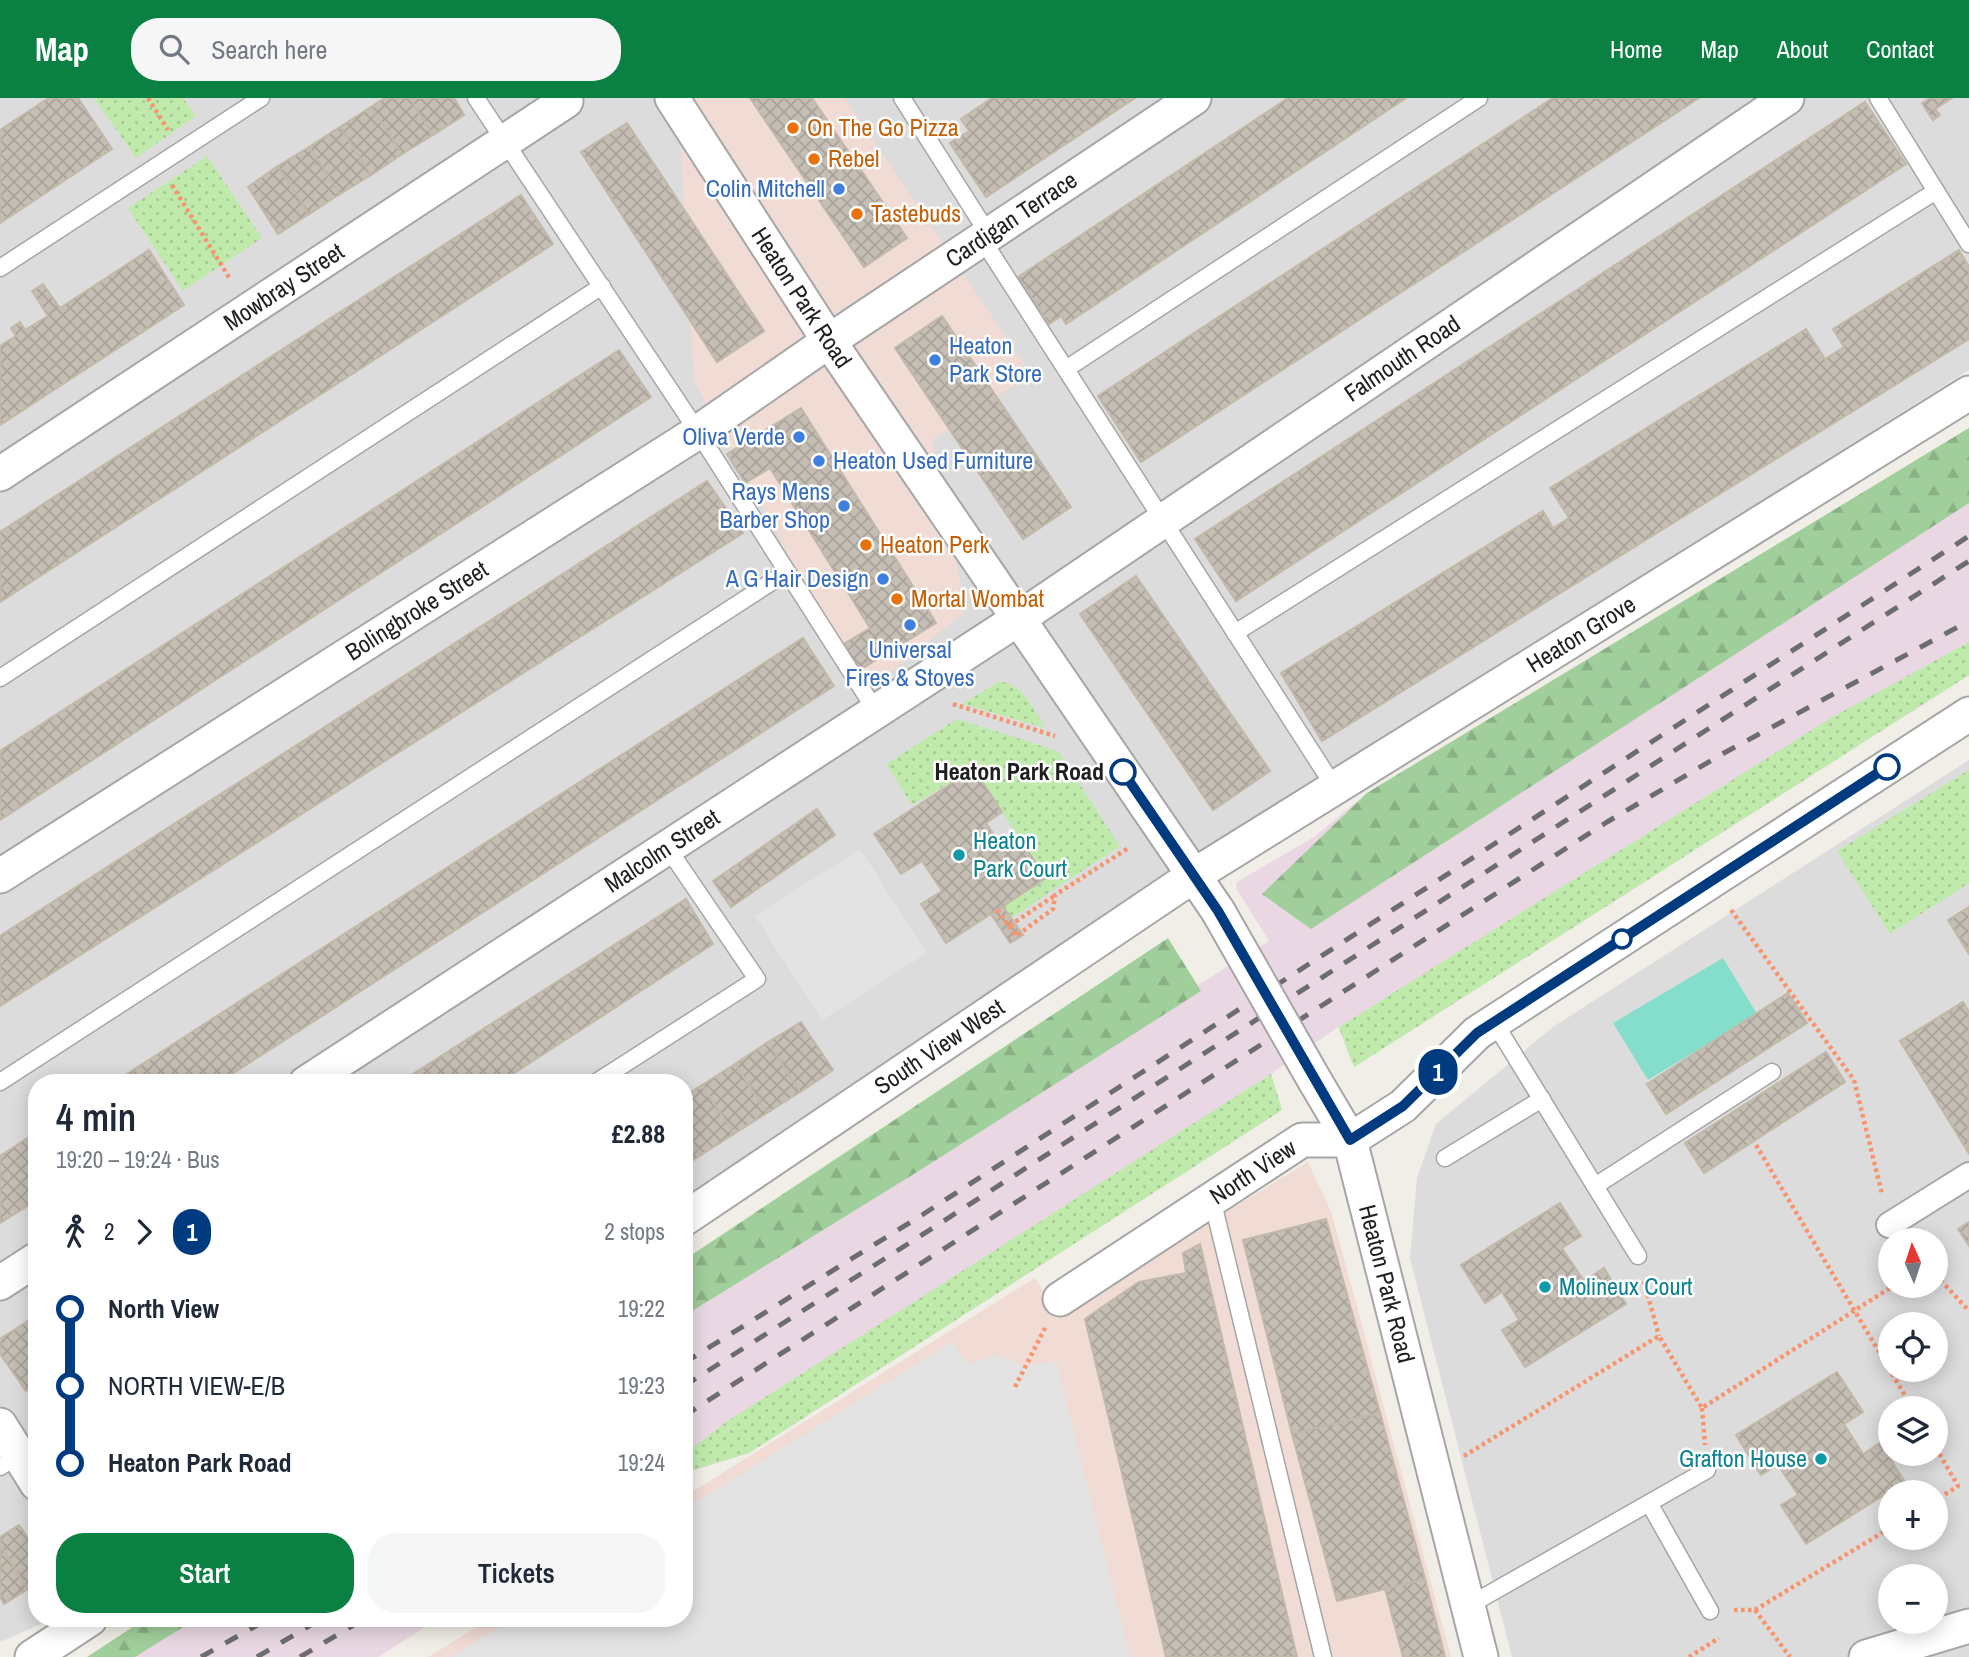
<!DOCTYPE html>
<meta charset="utf-8">
<style>
:root{--surface:#fff;--page:#f6f6f7;--text:#1f2937;--muted:#747a83;--accent:#0b8043}
body{margin:0;font-family:"Archivo Narrow",sans-serif;background:var(--page);color:var(--text);height:100vh;display:flex;flex-direction:column;font-size:26px;white-space:nowrap}
*{box-sizing:border-box;margin:0}
p{font-size:23px;color:var(--muted)}
.icon{flex:none;width:38px;height:38px;fill:none;stroke:currentColor;stroke-width:2;stroke-linecap:round;stroke-linejoin:round}
.map{position:relative;flex:1;overflow:hidden}
.panel{position:absolute;left:28px;top:976px;width:665px;height:553px;display:flex;flex-direction:column;background:var(--surface);border-radius:28px;box-shadow:0 4px 18px #0003}
.panel>*{flex:none}
.badge{padding:0 14px;border-radius:23px;font-size:24px;line-height:46px}
.needle{width:46px;rotate:357deg}
.controls{position:absolute;left:1878px;top:1130px;display:grid;gap:14px}
.controls a{display:grid;place-items:center;width:70px;height:70px;border-radius:50%;background:var(--surface);box-shadow:0 4px 18px #0003;font-size:35px}
.map>.badge{position:absolute;translate:-50% -50%;box-shadow:0 0 0 4px #fff}
.legs{display:flex;align-items:center;gap:10px;height:77px;padding:0 28px;font-size:23px}
.legs p{margin-inline-start:auto}
.headline{display:flex;align-items:center;justify-content:space-between;height:119px;padding:0 28px}
h1{font-size:38px;font-weight:600;line-height:52px}
.primary-button{display:flex;gap:14px;margin-top:auto;padding:14px 28px}
.primary-button a{flex:1;height:80px;border-radius:28px;background:var(--accent);color:#fff;font-size:28px;font-weight:600;line-height:80px;text-align:center}
.primary-button a+a{background:var(--page);color:var(--text)}
ul{padding:0 28px;list-style:none}
li{display:flex;align-items:center;gap:24px;height:77px;font-size:26px}
li i{display:grid;place-items:center;width:10px;height:100%;margin:0 9px;background:currentColor}
li i::after{content:'';width:18px;height:18px;margin:-9px;border:5px solid;border-radius:50%;background:var(--surface)}
li p{margin-inline-start:auto}
li:first-child i{background:linear-gradient(#0000 50%,currentColor 0)}
li:last-child i{background:linear-gradient(currentColor 50%,#0000 0)}
header{display:flex;align-items:center;gap:42px;box-sizing:border-box;height:98px;padding:0 35px;background:var(--accent);color:#fff}
header strong{font-size:33px}
nav{display:flex;gap:38px;margin-inline-start:auto;font-size:24px}
.search{width:490px;height:63px;background:var(--page);display:flex;align-items:center;gap:18px;box-sizing:border-box;padding:0 24px;border-radius:28px;color:var(--muted);font-size:26px}
.map>svg:first-child{display:block}
</style>
<header>
<strong>Map</strong>
<div class="search"><svg class="icon" aria-label="search" viewBox="0 0 24 24"><circle cx="10" cy="10" r="6"/><path d="M15 15l6 6"/></svg>Search here</div>
<nav><a>Home</a><a>Map</a><a>About</a><a>Contact</a></nav>
</header>
<div class="map">
<svg width="1969" height="1559" viewBox="0 0 1969 1559">
<defs>
<pattern id="grass-dots" width="8" height="8" patternUnits="userSpaceOnUse" patternTransform="scale(1.75)"><rect width="8" height="8" fill="#c0eaac"/><path d="M2 2h.1M6 6h.1" fill="none" stroke="#a5c894" stroke-width="1.8" stroke-linecap="round"/></pattern>
<pattern id="forest-firs" width="22" height="20" patternUnits="userSpaceOnUse" patternTransform="scale(1.75)"><rect width="22" height="20" fill="#a1cf9b"/><path d="M5 1l3.5 6h-7zM16 11l3.5 6h-7z" fill="#8ab185"/></pattern>
<pattern id="building-cross-hatch" width="8" height="8" patternUnits="userSpaceOnUse" patternTransform="scale(1.75)"><rect width="8" height="8" fill="#c5beb5"/><path d="M0 0l8 8M0 8l8-8" fill="none" stroke="#a9a39b"/></pattern>
</defs>
<rect width="100%" height="100%" fill="#f0eee6"/>
<g fill="#dddcdc" fill-rule="evenodd">
<polygon points="0,0 1969,0 1969,272 1128,802 684,1100 684,985 37,985 37,1521 52,1521 0,1544"/>
<path d="M1969,662V1559H1512L1410,1160L1417,1080L1436,1026L1553,929ZM1890,1143H1936V1188H1890ZM1890,1227H1936V1272H1890ZM1890,1311H1936V1356H1890ZM1890,1395H1936V1440H1890ZM1890,1479H1936V1524H1890Z"/>
</g>
<g fill="#f0dbd5">
<polygon points="678,0 845,0 1031,276 932,342 966,513 864,595 694,283"/>
<polygon points="1308,1064 1332,1116 1451,1559 428,1559 490,1521 684,1521 684,1399 1035,1180 1059,1216"/>
</g>
<g fill="#e9d8e3">
<polygon points="1969,330 1969,577 1354,969 1338,929 1271,976 1282,1012 749,1355 684,1375 684,1206 1269,843 1236,790 1237,784 1314,739 1367,695"/>
<polygon points="174,1521 438,1521 378,1559 112,1559"/>
</g>
<g fill="url(#grass-dots)">
<polygon points="94,0 183,0 196,18 136,60"/>
<polygon points="207,58 262,140 183,193 128,110"/>
<polygon points="1969,544 1969,577 1354,969 1339,929 1831,620"/>
<path d="M999,583C1025,587 1032,609 1045,630L963,606Z"/>
<polygon points="957,621 1058,653 1120,748 1011,820 1003,808 1046,780 974,671 912,707 886,666"/>
<polygon points="1969,672 1969,785 1890,836 1837,753"/>
<polygon points="1271,976 1282,1012 749,1355 684,1375 684,1357 726,1324"/>
</g>
<g fill="url(#forest-firs)">
<polygon points="1969,330 1969,405 1311,831 1262,796 1367,695"/>
<polygon points="1168,840 1201,893 922,1071 684,1218 684,1162"/>
<polygon points="145,1521 196,1521 135,1559 87,1559"/>
</g>
<polygon fill="#84decb" points="1723,860 1757,916 1648,982 1613,925"/>
<g fill="#e3e3e3">
<polygon points="860,751 927,855 822,922 755,818"/>
<polygon points="952,1244 968,1266 996,1257 1026,1268 1056,1263 1130,1559 451,1559 511,1521 684,1521 684,1412"/>
</g>
<g fill="url(#building-cross-hatch)" stroke="#c2b8a8" stroke-width="2">
<polygon points="49,0 78,0 112,51 0,125 0,32"/>
<polygon points="385,0 410,0 433,37 402,56 371,9"/>
<polygon points="410,0 454,0 464,17 433,37"/>
<polygon points="750,0 812,0 907,140 864,169"/>
<polygon points="992,0 1135,0 986,99 950,45 969,33 961,21"/>
<polygon points="1288,0 1406,0 1066,226 1061,218 1049,226 1018,179"/>
<polygon points="1553,0 1699,0 1141,364 1098,298"/>
<polygon points="1930,0 1952,0 1935,11 1940,17 1933,22 1922,5"/>
<polygon points="1865,4 1906,66 1236,503 1195,441"/>
<polygon points="371,9 402,56 371,77 340,29"/>
<polygon points="627,25 764,233 717,264 581,54"/>
<polygon points="340,29 371,77 340,96 309,49"/>
<polygon points="309,49 340,96 309,116 278,68"/>
<polygon points="278,68 309,116 278,136 248,89"/>
<polygon points="521,97 553,146 0,504 0,434"/>
<polygon points="149,152 184,207 0,327 0,248 16,238 11,230 20,224 25,232 48,218 32,193 43,186 60,210"/>
<polygon points="1959,152 1969,169 1969,241 1322,643 1281,575 1543,413 1553,430 1569,420 1550,390 1806,231 1825,261 1844,249 1833,231"/>
<polygon points="942,218 1071,409 1023,441 895,250"/>
<polygon points="619,252 651,299 0,722 0,653"/>
<polygon points="801,310 936,525 858,573 842,547 870,530 770,370 745,385 727,356"/>
<polygon points="707,383 743,435 0,908 0,838"/>
<polygon points="1136,478 1270,673 1213,712 1080,516"/>
<polygon points="803,540 834,588 218,985 113,985"/>
<polygon points="974,671 1002,714 986,725 1003,750 1019,740 1046,780 946,845 921,806 942,793 922,763 901,776 874,736"/>
<polygon points="817,711 835,737 731,809 713,783"/>
<polygon points="686,801 713,846 499,985 399,985"/>
<polygon points="1003,808 1023,837 1010,845 991,816"/>
<polygon points="1969,809 1969,856 1948,822"/>
<polygon points="1788,895 1807,925 1666,1016 1647,986"/>
<polygon points="1963,904 1969,914 1968,1054 1900,943"/>
<polygon points="801,924 833,972 800,994 768,944"/>
<polygon points="768,944 800,994 767,1015 735,966"/>
<polygon points="1826,954 1845,984 1704,1075 1685,1045"/>
<polygon points="735,966 767,1015 734,1036 702,987"/>
<polygon points="702,987 734,1036 701,1057 684,1031 684,999"/>
<polygon points="684,1031 701,1057 684,1068"/>
<polygon points="37,1034 37,1102 0,1125 0,1058"/>
<polygon points="1560,1105 1581,1138 1562,1150 1584,1183 1604,1170 1626,1206 1525,1269 1502,1232 1519,1222 1502,1194 1485,1205 1461,1167"/>
<polygon points="1326,1121 1380,1315 1292,1336 1243,1142"/>
<polygon points="1969,1124 1969,1148 1958,1131"/>
<polygon points="1200,1146 1297,1559 1166,1559 1085,1221 1139,1184 1186,1175 1183,1155"/>
<polygon points="37,1217 37,1286 26,1293 0,1256 0,1241"/>
<polygon points="1837,1274 1863,1314 1844,1326 1863,1356 1880,1345 1905,1384 1806,1446 1781,1407 1798,1397 1778,1367 1761,1377 1736,1337"/>
<polygon points="1380,1315 1425,1481 1337,1503 1292,1336"/>
<polygon points="19,1427 37,1453 37,1485 28,1491 0,1448 0,1439"/>
<polygon points="0,1448 28,1491 4,1506 0,1499"/>
<polygon points="1425,1481 1445,1559 1403,1559 1385,1491"/>
</g>
<g fill="none" stroke-linecap="round" stroke-linejoin="round">
<defs>
<g id="service">
<polyline points="476,0 698,334 876,613"/>
<polyline points="902,0 989,137"/>
<polyline points="1878,0 1969,146"/>
<polyline points="982,141 1335,690"/>
<polyline points="0,170 261,0"/>
<polyline points="1066,271 1479,0"/>
<polyline points="1235,535 1936,93"/>
<polyline points="0,580 602,188"/>
<polyline points="1494,924 1638,1158"/>
<polyline points="0,984 787,474"/>
<polyline points="595,985 757,881 667,749"/>
<polyline points="1445,1060 1542,1001"/>
<polyline points="1595,1088 1772,974"/>
<polyline points="1212,1101 1323,1559"/>
<polyline points="0,1369 37,1345"/>
<polyline points="1649,1405 1710,1513"/>
<polyline points="1468,1508 1707,1372"/>
</g>
<polyline id="pedestrian" points="1889,1127 1969,1077"/>
<g id="minor">
<path id="s1" d="M672,0L829,243L1218,813"/>
<path id="s2" d="M0,376L566,3"/>
<path id="s3" d="M0,778L698,334L829,243L1194,0"/>
<path id="s4" d="M1315,983L1350,1042L1481,1559"/>
<path id="s5" d="M306,985L1018,521L1787,0"/>
<path id="s6" d="M684,1121L1193,778L1969,295"/>
<polyline points="0,1185 37,1161"/>
<path id="s7" d="M1060,1201L1302,1042H1350L1403,1008L1477,935L1969,616"/>
<polyline points="0,1327 37,1386"/>
<polyline points="32,1559 90,1521"/>
<polyline points="1866,1559 1969,1528"/>
</g>
</defs>
<use href="#service" stroke="#a6a6a6" stroke-width="19"/>
<use href="#pedestrian" stroke="#a6a6a6" stroke-width="28"/>
<use href="#minor" stroke="#a6a6a6" stroke-width="37"/>
<g stroke="#f9936d" stroke-width="4.5" stroke-dasharray="3.5 3.5" stroke-linecap="butt">
<polyline points="148,0 168,32"/>
<polyline points="172,87 230,181"/>
<polyline points="953,606 1055,638"/>
<polyline points="997,812 1009,828 1054,798"/>
<polyline points="1731,812 1854,982 1882,1096"/>
<polyline points="1009,828 1016,838 1053,811 1055,797 1130,749"/>
<polyline points="1756,1047 1913,1311"/>
<polyline points="1936,1177 1969,1213"/>
<polyline points="1644,1183 1659,1238"/>
<polyline points="1015,1289 1045,1230"/>
<polyline points="1702,1310 1705,1347"/>
<polyline points="1936,1350 1958,1388 1936,1402"/>
<polyline points="1464,1358 1659,1238 1702,1310 1893,1188"/>
<polyline points="1734,1512 1755,1512 1790,1559"/>
<polyline points="1755,1512 1890,1430"/>
<polyline points="1689,1559 1719,1540"/>
</g>
<use href="#service" stroke="#fff" stroke-width="16"/>
<use href="#pedestrian" stroke="#fff" stroke-width="24"/>
<use href="#minor" stroke="#fff" stroke-width="33"/>
<g stroke="#6d6d6d" stroke-width="5" stroke-dasharray="14 14" stroke-linecap="butt">
<polyline points="684,1265 922,1117 1969,438"/>
<polyline points="684,1288 911,1144 1969,463"/>
<polyline points="684,1318 1607,724 1724,655 1969,523"/>
<polyline points="201,1559 268,1521"/>
<polyline points="257,1559 321,1521"/>
<polyline points="300,1559 364,1521"/>
</g>
<defs>
<polyline id="minor-bridge" points="1218,813 1315,983"/>
</defs>
<use href="#minor-bridge" stroke="#a6a6a6" stroke-width="37" stroke-linecap="butt"/>
<use href="#minor-bridge" stroke="#fff" stroke-width="33"/>
</g>
<g fill="none" stroke-linecap="round" stroke-linejoin="round">
<defs>
<polyline id="line-1" points="1123,674 1218,813 1350,1042 1403,1008 1477,935 1887,669"/>
</defs>
<use href="#line-1" stroke="#fff" stroke-width="16"/>
<use href="#line-1" stroke="#003b80" stroke-width="10"/>
</g>
<g fill="#e8710a" stroke="#fff" stroke-width="2.5">
<circle cx="793" cy="30" r="7"/>
<circle cx="814" cy="61" r="7"/>
<circle cx="857" cy="116" r="7"/>
<circle cx="866" cy="447" r="7"/>
<circle cx="897" cy="501" r="7"/>
</g>
<g fill="#3f7fe0" stroke="#fff" stroke-width="2.5">
<circle cx="839" cy="91" r="7"/>
<circle cx="935" cy="262" r="7"/>
<circle cx="799" cy="339" r="7"/>
<circle cx="819" cy="363" r="7"/>
<circle cx="844" cy="408" r="7"/>
<circle cx="883" cy="481" r="7"/>
<circle cx="910" cy="527" r="7"/>
</g>
<g fill="#fff" stroke="#003b80" stroke-width="3.5">
<circle cx="1887" cy="669" r="12"/>
<circle cx="1123" cy="674" r="12"/>
<circle cx="1622" cy="841" r="9"/>
</g>
<g fill="#0f9aa8" stroke="#fff" stroke-width="2.5">
<circle cx="959" cy="757" r="7"/>
<circle cx="1545" cy="1189" r="7"/>
<circle cx="1821" cy="1361" r="7"/>
</g>
<g text-anchor="middle" stroke-width="5" stroke-linejoin="round" paint-order="stroke">
<g font-size="24" fill="#c56008" stroke="#fff" text-anchor="start">
<text x="807" y="38">On The Go Pizza</text>
<text x="828" y="69">Rebel</text>
<text x="871" y="124">Tastebuds</text>
<text x="880" y="455">Heaton Perk</text>
<text x="911" y="509">Mortal Wombat</text>
</g>
<g font-size="24" fill="#366cbe" stroke="#fff" text-anchor="end">
<text x="825" y="99">Colin Mitchell</text>
<text x="949" y="256" text-anchor="start">Heaton<tspan x="949" dy="28">Park Store</tspan></text>
<text x="785" y="347">Oliva Verde</text>
<text x="833" y="371" text-anchor="start">Heaton Used Furniture</text>
<text x="830" y="402">Rays Mens<tspan x="830" dy="28">Barber Shop</tspan></text>
<text x="869" y="489">A G Hair Design</text>
<text x="910" y="560" text-anchor="middle">Universal<tspan x="910" dy="28">Fires &amp; Stoves</tspan></text>
</g>
<g font-size="24" fill="#1f1f1f" stroke="#fff">
<text dy="8" stroke="none"><textPath href="#s3" startOffset="1206">Cardigan Terrace</textPath></text>
<text dy="8" stroke="none"><textPath href="#s2" startOffset="340">Mowbray Street</textPath></text>
<text dy="8" stroke="none"><textPath href="#s1" startOffset="238">Heaton Park Road</textPath></text>
<text dy="8" stroke="none"><textPath href="#s5" startOffset="1314">Falmouth Road</textPath></text>
<text dy="8" stroke="none"><textPath href="#s3" startOffset="494">Bolingbroke Street</textPath></text>
<text dy="8" stroke="none"><textPath href="#s6" startOffset="1071">Heaton Grove</textPath></text>
<text dy="8" stroke="none"><textPath href="#s5" startOffset="425">Malcolm Street</textPath></text>
<text dy="8" stroke="none"><textPath href="#s6" startOffset="308">South View West</textPath></text>
<text dy="8" stroke="none"><textPath href="#s7" startOffset="231">North View</textPath></text>
<text dy="8" stroke="none"><textPath href="#s4" startOffset="217">Heaton Park Road</textPath></text>
</g>
<g font-size="24" font-weight="bold" fill="#1f1f1f" stroke="#fff" text-anchor="end">
<text x="1104" y="682">Heaton Park Road</text>
</g>
<g font-size="24" fill="#0d838f" stroke="#fff" text-anchor="start">
<text x="973" y="751">Heaton<tspan x="973" dy="28">Park Court</tspan></text>
<text x="1559" y="1197">Molineux Court</text>
<text x="1807" y="1369" text-anchor="end">Grafton House</text>
</g>
</g>
</svg>
<div class="controls">
<a><svg class="needle" viewBox="-14 -14 28 28"><path d="M0-13l5 13h-10z" fill="#e53935"/><path d="M0 13l5-13h-10z" fill="#747a83"/></svg></a>
<a><svg class="icon" aria-label="locate" viewBox="0 0 24 24"><circle cx="12" cy="12" r="6"/><path d="M12 2v4M12 18v4M2 12h4M18 12h4"/></svg></a>
<a><svg class="icon" aria-label="layers" viewBox="0 0 24 24"><path d="M12 4l9 5-9 5-9-5zM3 14l9 5 9-5"/></svg></a>
<a>+</a>
<a>−</a>
</div>
<b class="badge" style="left:1438px;top:974px;background:#003b80;color:#fff">1</b>
<section class="panel">
<div class="headline"><div><h1>4 min</h1><p>19:20 – 19:24 · Bus</p></div><b>£2.88</b></div>
<div class="legs"><svg class="icon" aria-label="walk" viewBox="0 0 24 24"><circle cx="13" cy="4" r="2"/><path d="M13 8l-2 6 4 7M11 14l-3 7M7 12l3-4h3l4 4"/></svg>2<svg class="icon" aria-label="forward" viewBox="0 0 24 24"><path d="M9 5l7 7-7 7"/></svg><b class="badge" style="background:#003b80;color:#fff">1</b><p>2 stops</p></div>
<ul>
<li><i style="color:#003b80"></i><b>North View</b><p>19:22</p></li>
<li><i style="color:#003b80"></i><span>NORTH VIEW-E/B</span><p>19:23</p></li>
<li><i style="color:#003b80"></i><b>Heaton Park Road</b><p>19:24</p></li>
</ul>
<div class="primary-button"><a>Start</a><a>Tickets</a></div>
</section>
</div>
